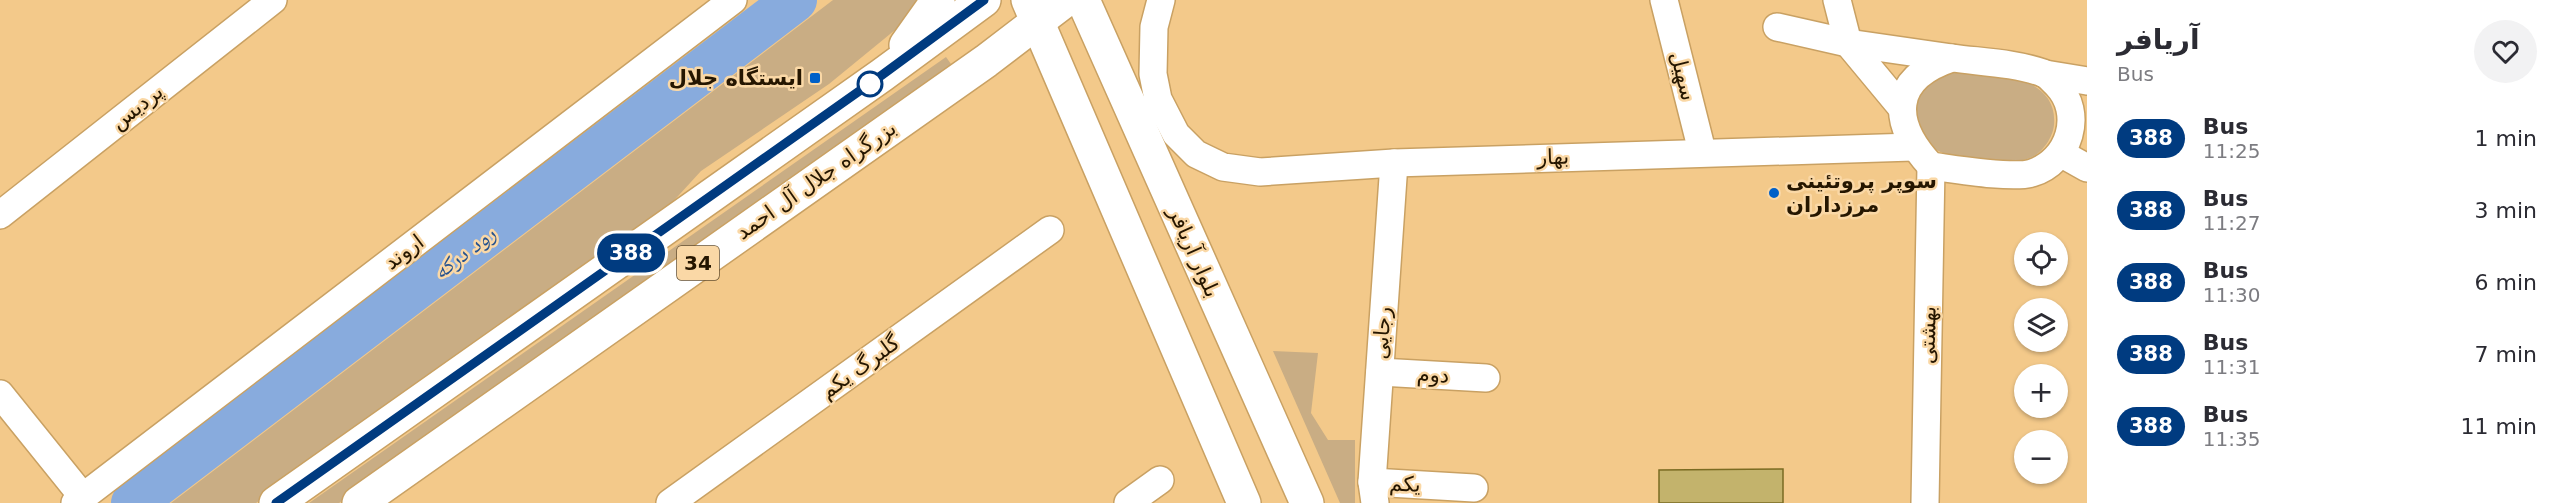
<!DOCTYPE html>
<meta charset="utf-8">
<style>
:root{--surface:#fff;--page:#f2f2f3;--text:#2b2b33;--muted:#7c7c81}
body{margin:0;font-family:"DejaVu Sans","Noto Naskh Arabic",sans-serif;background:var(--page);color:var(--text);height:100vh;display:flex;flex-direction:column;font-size:22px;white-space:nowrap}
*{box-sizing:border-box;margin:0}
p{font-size:20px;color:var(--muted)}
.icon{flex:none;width:33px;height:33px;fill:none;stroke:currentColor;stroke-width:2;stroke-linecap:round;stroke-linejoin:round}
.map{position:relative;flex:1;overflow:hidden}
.side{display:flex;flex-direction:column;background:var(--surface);width:480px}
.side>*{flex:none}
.badge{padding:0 12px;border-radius:20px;font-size:21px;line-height:39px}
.buttons{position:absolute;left:2014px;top:232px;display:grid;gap:12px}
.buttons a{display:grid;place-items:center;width:54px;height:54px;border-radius:50%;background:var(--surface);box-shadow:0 2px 4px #0004;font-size:30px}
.map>.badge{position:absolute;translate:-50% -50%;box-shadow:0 0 0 3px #fff}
.round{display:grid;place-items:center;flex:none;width:63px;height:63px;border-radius:32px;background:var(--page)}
.overview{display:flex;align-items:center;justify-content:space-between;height:102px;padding:0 30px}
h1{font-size:28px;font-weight:600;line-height:45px}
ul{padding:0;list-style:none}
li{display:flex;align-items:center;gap:18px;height:72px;padding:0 30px}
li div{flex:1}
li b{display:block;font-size:22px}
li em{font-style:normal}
li .badge{min-width:66px;font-weight:700;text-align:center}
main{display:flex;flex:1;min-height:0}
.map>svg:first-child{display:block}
</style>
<main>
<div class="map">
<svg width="2087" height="503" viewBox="0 0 2087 503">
<rect width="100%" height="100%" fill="#f3c98a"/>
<g fill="#c9ad84">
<polygon points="833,0 927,0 928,3 829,84 701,171 658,218 256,503 171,503"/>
<polygon points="946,57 951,64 933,79 339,503 309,503"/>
<path d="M1943,71C1981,71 2059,71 2054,125C2053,137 2043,152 2032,157C2009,168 1944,162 1927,143C1923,139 1921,129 1919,122C1915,112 1912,102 1918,92C1923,84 1936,77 1943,71Z"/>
<polygon points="1273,351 1318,353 1311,413 1328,440 1355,440 1355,503 1340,503"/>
</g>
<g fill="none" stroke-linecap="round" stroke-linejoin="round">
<polyline stroke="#88abdd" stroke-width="44" points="133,503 795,0"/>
</g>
<polygon fill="#c3b36c" stroke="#7a6b22" stroke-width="1.5" points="1783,469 1783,503 1659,503 1659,470"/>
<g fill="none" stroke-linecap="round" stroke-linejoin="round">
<defs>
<g id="minor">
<polyline points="1161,0 1154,27 1153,74 1158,99 1176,134 1196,154 1223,167 1260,172 1394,163 1913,147"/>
<polyline points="1664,0 1702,151"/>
<polyline points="1837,0 1848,43 1902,108"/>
<polyline points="1777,27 1848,43 1952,58"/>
<path d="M1952,58C1981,62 2015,63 2043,73C2048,75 2053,81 2057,85C2084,113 2070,161 2032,173C2013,179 1954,169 1931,166C1891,123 1889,79 1952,58Z"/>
<polyline points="2045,74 2087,81"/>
<polyline points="2062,154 2087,168"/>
<polyline points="0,215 273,0"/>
<polyline points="1380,372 1486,378"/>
<polyline points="0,394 83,497"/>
<polyline points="1372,482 1474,488"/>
<polyline points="75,503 733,0"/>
<polyline points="670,503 1050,230"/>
<polyline points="1128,503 1160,480"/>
<polyline points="1375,503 1372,482 1394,163"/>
<polyline points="1925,503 1931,166"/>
</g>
<g id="major">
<polyline points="1028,0 1244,503"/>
<polyline points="1083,0 1307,503"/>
</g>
<g id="highway">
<polyline points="906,45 938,0"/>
<polyline points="276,503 882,75 984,0"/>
<polyline points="359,503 986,61 1066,0"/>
</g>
</defs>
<use href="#minor" stroke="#c9a163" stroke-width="30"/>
<use href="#major" stroke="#c9a163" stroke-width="36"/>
<use href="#highway" stroke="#c9a163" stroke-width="36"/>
<use href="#minor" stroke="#fff" stroke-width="27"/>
<use href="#major" stroke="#fff" stroke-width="33"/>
<use href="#highway" stroke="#fff" stroke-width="33"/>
</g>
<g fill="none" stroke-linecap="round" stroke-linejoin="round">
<defs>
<polyline id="line" points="276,503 882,75 984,0"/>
</defs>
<use href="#line" stroke="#fff" stroke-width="14"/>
<use href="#line" stroke="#003b80" stroke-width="9"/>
</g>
<g fill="#0060c8" stroke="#fad8a6" stroke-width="2">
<rect x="809" y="72" width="12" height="12" rx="3"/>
<circle cx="1774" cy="193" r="6"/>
</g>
<circle fill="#fff" stroke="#003b80" stroke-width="3" cx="870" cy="84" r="12"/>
<g text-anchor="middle" stroke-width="5" stroke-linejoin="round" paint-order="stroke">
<rect fill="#fad8a6" stroke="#655032" stroke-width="1.5" x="677" y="246" width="42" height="34" rx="4.5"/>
<g font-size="20" font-weight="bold" fill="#251600">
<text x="698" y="270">34</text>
</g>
<g font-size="21" fill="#251600" stroke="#fad8a6">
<text transform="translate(1683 76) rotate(76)" y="7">سهیل</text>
<text transform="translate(137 107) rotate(-38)" y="7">پردیس</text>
<text transform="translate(1553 157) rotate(-2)" y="7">بهار</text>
<text transform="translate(816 180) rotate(-35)" y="7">بزرگراه جلال آل احمد</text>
<text transform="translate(404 252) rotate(-37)" y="7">اروند</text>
<text transform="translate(1194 252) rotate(66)" y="7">بلوار آریافر</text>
<text transform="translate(1382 333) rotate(-86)" y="7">رجایی</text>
<text transform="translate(1928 335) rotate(-89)" y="7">بهشتی</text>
<text transform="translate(860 367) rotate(-36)" y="7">گلبرگ یکم</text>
<text transform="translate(1433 375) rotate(3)" y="7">دوم</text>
<text transform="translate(1405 484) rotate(3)" y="7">یکم</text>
</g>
<g font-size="21" font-weight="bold" fill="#251600" stroke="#fad8a6" text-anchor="end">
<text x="803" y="85">ایستگاه جلال</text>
<text x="1786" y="188" text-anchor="start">سوپر پروتئینی<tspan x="1786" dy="24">مرزداران</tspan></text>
</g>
<g font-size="22" font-style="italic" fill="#25528f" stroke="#fad8a6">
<text transform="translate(464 252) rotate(-37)" y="8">رود درکه</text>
</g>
</g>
</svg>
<div class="buttons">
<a><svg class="icon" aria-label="locate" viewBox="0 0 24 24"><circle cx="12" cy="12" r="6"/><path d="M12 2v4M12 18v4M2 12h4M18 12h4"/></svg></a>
<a><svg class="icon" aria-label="layers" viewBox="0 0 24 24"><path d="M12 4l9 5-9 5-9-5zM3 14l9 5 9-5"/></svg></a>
<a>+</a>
<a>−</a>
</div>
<b class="badge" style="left:631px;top:253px;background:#003b80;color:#fff">388</b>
</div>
<section class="side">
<div class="overview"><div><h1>آریافر</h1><p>Bus</p></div><a class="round"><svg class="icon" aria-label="heart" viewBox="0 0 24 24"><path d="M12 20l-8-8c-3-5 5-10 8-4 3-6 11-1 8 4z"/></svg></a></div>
<ul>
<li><span class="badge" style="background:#003b80;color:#fff">388</span><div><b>Bus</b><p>11:25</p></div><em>1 min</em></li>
<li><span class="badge" style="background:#003b80;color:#fff">388</span><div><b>Bus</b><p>11:27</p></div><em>3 min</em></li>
<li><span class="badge" style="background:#003b80;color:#fff">388</span><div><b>Bus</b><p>11:30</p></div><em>6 min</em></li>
<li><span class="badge" style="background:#003b80;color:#fff">388</span><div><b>Bus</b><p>11:31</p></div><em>7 min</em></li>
<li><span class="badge" style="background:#003b80;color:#fff">388</span><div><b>Bus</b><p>11:35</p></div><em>11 min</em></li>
</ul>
</section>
</main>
